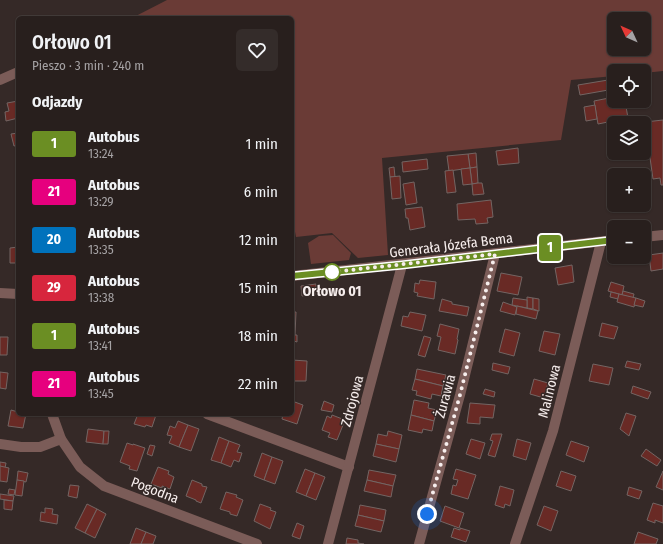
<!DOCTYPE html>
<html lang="pl">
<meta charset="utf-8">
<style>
:root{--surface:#281f1d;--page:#342c2a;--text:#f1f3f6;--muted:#a5a2a4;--line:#443d3b}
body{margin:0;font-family:"Fira Sans Condensed",sans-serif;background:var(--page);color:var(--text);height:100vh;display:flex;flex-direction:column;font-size:15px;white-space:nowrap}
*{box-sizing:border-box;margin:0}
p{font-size:13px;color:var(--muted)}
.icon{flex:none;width:22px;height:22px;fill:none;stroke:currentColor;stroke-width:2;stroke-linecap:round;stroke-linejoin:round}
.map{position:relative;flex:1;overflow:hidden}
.drawer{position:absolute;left:16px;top:16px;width:278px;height:400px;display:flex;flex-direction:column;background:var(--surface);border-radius:6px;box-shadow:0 1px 3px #0004,0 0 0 1px var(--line)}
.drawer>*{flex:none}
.badge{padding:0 8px;border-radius:3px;font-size:14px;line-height:26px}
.needle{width:26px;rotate:314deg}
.tools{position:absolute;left:607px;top:12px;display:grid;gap:8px}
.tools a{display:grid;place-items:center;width:44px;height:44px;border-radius:6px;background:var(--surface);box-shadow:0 1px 3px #0004,0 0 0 1px var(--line);font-size:20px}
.you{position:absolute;width:20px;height:20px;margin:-10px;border:3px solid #fff;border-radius:50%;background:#1a73e8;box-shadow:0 0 0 6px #1a73e833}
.map>.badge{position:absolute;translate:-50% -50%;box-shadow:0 0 0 2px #fff}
h2{padding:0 16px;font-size:15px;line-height:36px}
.round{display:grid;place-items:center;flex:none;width:42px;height:42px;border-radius:6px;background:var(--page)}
.head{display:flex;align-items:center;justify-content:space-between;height:68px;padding:0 16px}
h1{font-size:19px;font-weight:600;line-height:30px}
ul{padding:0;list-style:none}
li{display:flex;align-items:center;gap:12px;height:48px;padding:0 16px}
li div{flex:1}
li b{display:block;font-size:15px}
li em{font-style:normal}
li .badge{min-width:44px;font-weight:700;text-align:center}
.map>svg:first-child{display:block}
</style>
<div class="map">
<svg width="663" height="544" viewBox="0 0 663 544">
<rect width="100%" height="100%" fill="#352927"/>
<g fill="#6a3b36" fill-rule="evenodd">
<path d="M167,0H663V71L644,73V71H614V76L571,80L561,140L382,158L388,255L358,258L332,233L296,237L292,216V18H132ZM614,19H644V49H614Z"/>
<polygon points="333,235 351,253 349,260 311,264 308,243 319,236"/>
</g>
<g fill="#692a25" stroke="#736563">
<polygon points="614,79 614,89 580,95 578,85"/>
<polygon points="614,97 614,101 625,101 628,118 598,124 594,101"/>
<polygon points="18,101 18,118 6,121 5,112 9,111 7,103"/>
<polygon points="595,105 597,119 586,121 584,107"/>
<polygon points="663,120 663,185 661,185 660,178 653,179 645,122"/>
<polygon points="18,133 18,145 14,146 11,134"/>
<polygon points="518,148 519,163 498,165 496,151"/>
<polygon points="476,153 477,167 470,168 468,154"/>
<polygon points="468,154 470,168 449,171 447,156"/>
<polygon points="427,159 428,169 403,172 402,162"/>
<polygon points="394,167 395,177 390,177 389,168"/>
<polygon points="477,167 478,183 472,184 470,168"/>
<polygon points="470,168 472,184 463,185 461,169"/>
<polygon points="453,170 456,192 447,193 445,171"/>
<polygon points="400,176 401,198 392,199 390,177"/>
<polygon points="414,182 417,203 406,205 403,184"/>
<polygon points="478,183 482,183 484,194 473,195 472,184"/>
<polygon points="491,200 493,217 487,218 488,223 476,224 475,219 458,220 457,204"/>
<polygon points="422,207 425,227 410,230 408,218 406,218 405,209"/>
<polygon points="18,247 18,263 10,263 10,248"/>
<polygon points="663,253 663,269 651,271 649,255"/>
<polygon points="572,265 574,282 558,285 555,268"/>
<polygon points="501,273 522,277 518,295 497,291"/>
<polygon points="420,280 436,282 434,299 417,296 418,293 414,292 415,283 419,284"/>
<polygon points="611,282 624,286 622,295 608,291"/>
<polygon points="316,284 316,294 302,296 301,286"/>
<polygon points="623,291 634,294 633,298 622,295"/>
<polygon points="611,292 619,294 618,299 610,297"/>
<polygon points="619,294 636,298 634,307 617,302"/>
<polygon points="527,297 533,298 533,309 527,308"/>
<polygon points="513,298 527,300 527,308 512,305"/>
<polygon points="533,298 539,299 539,311 533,309"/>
<polygon points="636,298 645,301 643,307 634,305"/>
<polygon points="442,299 452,302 452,304 469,307 467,316 439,311"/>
<polygon points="503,302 517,307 515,315 500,311"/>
<polygon points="292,306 294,306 294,312 296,312 295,335 297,335 297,342 294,341 294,346 292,346"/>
<polygon points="517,306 538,311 536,319 516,314"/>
<polygon points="410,312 426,315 422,331 401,326 403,316 408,317"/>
<polygon points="602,323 618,327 614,339 599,336"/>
<polygon points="440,324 459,329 457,339 458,340 455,354 438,350 441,337 437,336"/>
<polygon points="505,329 520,333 514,356 499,352"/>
<polygon points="544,331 560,334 555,355 539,351"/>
<polygon points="424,336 431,338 425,357 418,355"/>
<polygon points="0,337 8,337 7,355 0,355"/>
<polygon points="292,360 307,361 306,381 292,381"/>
<polygon points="627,361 641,364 639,370 625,367"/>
<polygon points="493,363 510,367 508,374 492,370"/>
<polygon points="593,364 613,368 609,385 589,381"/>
<polygon points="417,369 446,375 443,386 415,379"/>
<polygon points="0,372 8,373 6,389 0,388"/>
<polygon points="415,379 443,386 441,396 432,394 431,399 416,395 417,391 412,390"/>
<polygon points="534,379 548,383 544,398 530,394"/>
<polygon points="633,386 651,392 648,399 631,393"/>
<polygon points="485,389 495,392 494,397 483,394"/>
<polygon points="414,400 429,403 428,408 437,410 434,421 411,415"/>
<polygon points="292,401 303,405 297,424 282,419 283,414 292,414"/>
<polygon points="324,401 334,405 332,412 321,410"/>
<polygon points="470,403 495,405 493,418 480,417 480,424 467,423"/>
<polygon points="11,410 18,412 18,414 26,414 23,428 8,426"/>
<polygon points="626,413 636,416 629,436 620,429"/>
<polygon points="138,414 153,414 156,415 152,427 146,425 145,427 134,424"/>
<polygon points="332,415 345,420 337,440 328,437 330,433 322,430 327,416 331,418"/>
<polygon points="411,415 434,421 432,431 423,429 422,433 408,430"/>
<polygon points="178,421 188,425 179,447 169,443 172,436 167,435 170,426 175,428"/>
<polygon points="188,425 199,429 191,451 179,447"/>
<polygon points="88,429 104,431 103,444 86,442"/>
<polygon points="104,431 109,431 108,444 103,444"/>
<polygon points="388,431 402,435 399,449 376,444 378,434 387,436"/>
<polygon points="492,434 502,434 495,457 488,455 493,441 490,440"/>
<polygon points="219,437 229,441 221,463 211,460"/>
<polygon points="471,439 485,443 480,459 466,454"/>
<polygon points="517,439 531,443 526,460 513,456"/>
<polygon points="229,441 240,445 237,452 242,453 239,462 234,460 231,467 221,463"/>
<polygon points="571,441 589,447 584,462 566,455"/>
<polygon points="127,443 133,445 133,444 145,448 137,471 129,469 130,466 120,462"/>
<polygon points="376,444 399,449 396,462 373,456"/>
<polygon points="150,445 155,446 152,456 147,454"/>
<polygon points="646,449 661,460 657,466 641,456"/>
<polygon points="262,453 272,457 264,480 254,476"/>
<polygon points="272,457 283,461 275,484 264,480"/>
<polygon points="0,462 6,463 5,468 0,466"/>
<polygon points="0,466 9,468 7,482 0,481"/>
<polygon points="158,467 169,471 168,474 174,477 170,489 162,486 162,488 151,484"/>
<polygon points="305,469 315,473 306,496 296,492"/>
<polygon points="456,469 476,475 468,499 451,494 453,485 456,486 458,480 453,479"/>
<polygon points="369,470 396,475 393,486 367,480"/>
<polygon points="18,471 28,473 26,482 17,480"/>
<polygon points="561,471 576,476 571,491 556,486"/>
<polygon points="663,471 663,490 656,487"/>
<polygon points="315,473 325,477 316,500 306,496"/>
<polygon points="17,480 24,481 22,496 15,495"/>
<polygon points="192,480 202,484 202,486 207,487 201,503 196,501 196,500 186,496"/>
<polygon points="367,480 393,486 391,497 364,491"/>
<polygon points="70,485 79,486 77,498 68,496"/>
<polygon points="500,486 514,490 510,506 505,504 504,508 495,505"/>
<polygon points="629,487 642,491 639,499 627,495"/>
<polygon points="9,489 15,490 14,495 8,494"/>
<polygon points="226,492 237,495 236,497 243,500 237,516 230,514 230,512 220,509"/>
<polygon points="0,494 14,496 13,501 0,499"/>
<polygon points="4,500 13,501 12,510 4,509"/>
<polygon points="653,503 663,506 663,523 655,520 655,523 647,520"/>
<polygon points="87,504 97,509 85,533 75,528"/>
<polygon points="260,504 271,508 270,510 276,512 270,529 254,521"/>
<polygon points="360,505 386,510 384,521 358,515"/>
<polygon points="445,506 464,513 459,528 440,521"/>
<polygon points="544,506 558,511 551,531 537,525"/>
<polygon points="45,508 53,509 52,514 58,515 57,524 40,521 41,512 45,513"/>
<polygon points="97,509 106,514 95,538 85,533"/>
<polygon points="358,515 384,521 381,532 355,526"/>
<polygon points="297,523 304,526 300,539 292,536"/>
<polygon points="136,528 146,532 141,544 130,544"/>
<polygon points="454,528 460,530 460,528 470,531 466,542 451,537"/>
<polygon points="146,532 156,536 153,544 141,544"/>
<polygon points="638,532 658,539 656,544 634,544"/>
<polygon points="347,538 358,540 358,543 364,544 346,544"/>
</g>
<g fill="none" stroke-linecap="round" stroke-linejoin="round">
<g stroke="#7b5c58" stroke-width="10">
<polyline points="0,80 18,72"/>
<polyline points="644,237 663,235"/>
<polyline points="292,276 614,240"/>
<polyline points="0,293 18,294"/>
<polyline points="52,414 61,439 80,467 104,486 257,544"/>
<polyline points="207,414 349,467"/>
<polyline points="0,444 21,447 40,447 61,439"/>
<polyline points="328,544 402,265"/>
<polyline points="419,544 460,395 495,254"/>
<polyline points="515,544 553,431 601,242"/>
</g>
</g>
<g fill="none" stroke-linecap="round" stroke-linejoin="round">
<defs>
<polyline id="line" points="292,276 402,265 614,240"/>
</defs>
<use href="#line" stroke="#fff" stroke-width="9"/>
<use href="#line" stroke="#6b8e23" stroke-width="6"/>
<polyline stroke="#f7eeed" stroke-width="4" stroke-dasharray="0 7.2" points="332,272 495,254 460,395 427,514"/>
</g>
<circle fill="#fff" stroke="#6b8e23" stroke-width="2" cx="332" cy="272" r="8"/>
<g text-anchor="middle" stroke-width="3" stroke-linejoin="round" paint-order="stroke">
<g font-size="14" fill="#f7eeed" stroke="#352927">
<text transform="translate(451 245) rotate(-7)" y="5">Generała Józefa Bema</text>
<text transform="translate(549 391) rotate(-76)" y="5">Malinowa</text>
<text transform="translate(445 396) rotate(-75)" y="5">Żurawia</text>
<text transform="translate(352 401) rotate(-75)" y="5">Zdrojowa</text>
<text transform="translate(155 490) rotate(21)" y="5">Pogodna</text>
</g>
<g font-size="14" font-weight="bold" fill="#f7eeed" stroke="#352927">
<text x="332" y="296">Orłowo 01</text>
</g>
</g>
</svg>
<div class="tools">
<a><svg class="needle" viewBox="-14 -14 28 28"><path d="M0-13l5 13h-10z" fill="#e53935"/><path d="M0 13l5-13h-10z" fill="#a5a2a4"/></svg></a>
<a><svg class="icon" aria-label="locate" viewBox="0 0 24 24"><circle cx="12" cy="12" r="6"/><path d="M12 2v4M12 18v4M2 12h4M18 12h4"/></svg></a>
<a><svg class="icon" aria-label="layers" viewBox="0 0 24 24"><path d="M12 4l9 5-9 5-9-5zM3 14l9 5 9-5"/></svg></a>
<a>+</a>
<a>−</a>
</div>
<div class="you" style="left:427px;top:514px"></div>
<b class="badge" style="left:550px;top:248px;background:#6b8e23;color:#fff">1</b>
<section class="drawer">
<div class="head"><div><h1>Orłowo 01</h1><p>Pieszo · 3 min · 240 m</p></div><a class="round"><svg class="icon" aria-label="heart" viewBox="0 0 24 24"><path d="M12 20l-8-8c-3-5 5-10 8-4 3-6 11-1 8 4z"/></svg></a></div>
<h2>Odjazdy</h2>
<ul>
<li><span class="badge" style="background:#6b8e23;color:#fff">1</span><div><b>Autobus</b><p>13:24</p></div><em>1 min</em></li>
<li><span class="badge" style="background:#e6007e;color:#fff">21</span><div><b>Autobus</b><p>13:29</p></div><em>6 min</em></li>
<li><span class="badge" style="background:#0072bc;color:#fff">20</span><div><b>Autobus</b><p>13:35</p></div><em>12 min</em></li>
<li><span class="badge" style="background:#d7263d;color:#fff">29</span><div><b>Autobus</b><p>13:38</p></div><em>15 min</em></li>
<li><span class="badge" style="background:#6b8e23;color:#fff">1</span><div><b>Autobus</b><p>13:41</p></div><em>18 min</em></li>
<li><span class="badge" style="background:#e6007e;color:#fff">21</span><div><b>Autobus</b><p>13:45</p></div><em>22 min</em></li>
</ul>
</section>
</div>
